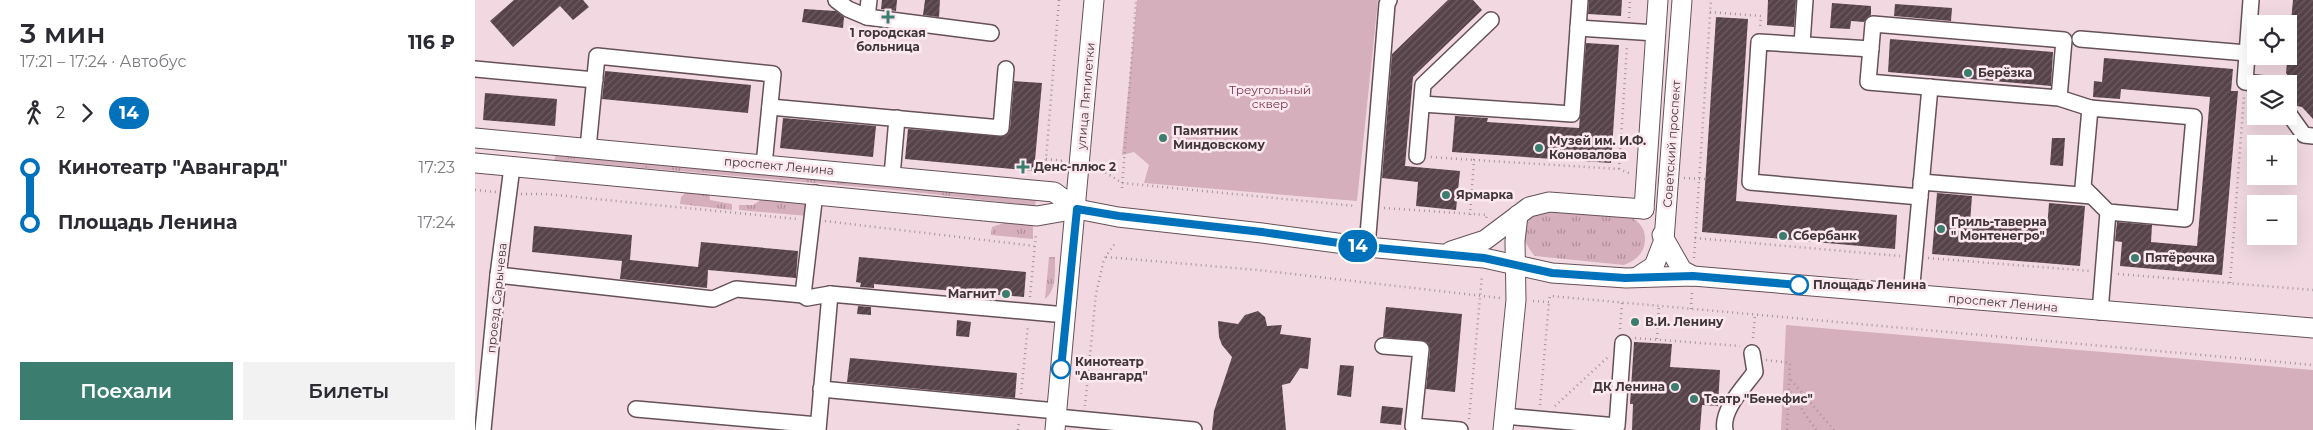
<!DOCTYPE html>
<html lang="ru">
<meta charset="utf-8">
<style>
:root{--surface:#fff;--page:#f2f2f3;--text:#2b2b33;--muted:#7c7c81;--accent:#3b7d6f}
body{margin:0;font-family:Montserrat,sans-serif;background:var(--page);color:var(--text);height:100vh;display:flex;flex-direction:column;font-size:19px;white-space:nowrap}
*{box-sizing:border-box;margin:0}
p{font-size:16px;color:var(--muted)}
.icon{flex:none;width:28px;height:28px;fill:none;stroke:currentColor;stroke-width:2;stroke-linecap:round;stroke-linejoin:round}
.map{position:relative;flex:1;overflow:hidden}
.side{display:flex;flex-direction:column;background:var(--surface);width:475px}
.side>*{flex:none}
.badge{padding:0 10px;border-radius:16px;font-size:18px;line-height:32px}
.tools{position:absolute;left:1772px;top:15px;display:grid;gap:10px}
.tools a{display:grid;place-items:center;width:50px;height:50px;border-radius:0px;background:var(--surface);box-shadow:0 5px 20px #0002;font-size:25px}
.map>.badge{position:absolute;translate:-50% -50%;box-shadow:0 0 0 2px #fff}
.legs{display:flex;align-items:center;gap:8px;height:55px;padding:0 20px;font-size:16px}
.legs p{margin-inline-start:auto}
.overview{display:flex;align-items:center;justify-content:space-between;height:85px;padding:0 20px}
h1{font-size:28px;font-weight:600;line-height:38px}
.action{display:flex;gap:10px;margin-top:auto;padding:10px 20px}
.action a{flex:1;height:58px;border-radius:0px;background:var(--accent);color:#fff;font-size:20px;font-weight:600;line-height:58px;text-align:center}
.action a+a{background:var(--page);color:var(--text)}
ul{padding:0 20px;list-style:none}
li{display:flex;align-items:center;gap:18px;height:55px;font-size:19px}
li i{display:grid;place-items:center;width:8px;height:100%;margin:0 6px;background:currentColor}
li i::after{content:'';width:12px;height:12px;margin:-6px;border:4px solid;border-radius:50%;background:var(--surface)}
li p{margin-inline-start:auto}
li:first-child i{background:linear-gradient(#0000 50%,currentColor 0)}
li:last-child i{background:linear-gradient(currentColor 50%,#0000 0)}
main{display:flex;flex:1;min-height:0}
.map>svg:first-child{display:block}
</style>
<main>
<section class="side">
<div class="overview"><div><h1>3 мин</h1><p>17:21 – 17:24 · Автобус</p></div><b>116 ₽</b></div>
<div class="legs"><svg class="icon" aria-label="walk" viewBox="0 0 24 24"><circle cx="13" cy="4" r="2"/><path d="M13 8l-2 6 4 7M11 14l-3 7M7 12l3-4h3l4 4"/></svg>2<svg class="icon" aria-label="forward" viewBox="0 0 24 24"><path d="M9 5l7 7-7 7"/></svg><b class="badge" style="background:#0072bc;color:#fff">14</b></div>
<ul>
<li><i style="color:#0072bc"></i><b>Кинотеатр &quot;Авангард&quot;</b><p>17:23</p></li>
<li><i style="color:#0072bc"></i><b>Площадь Ленина</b><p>17:24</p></li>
</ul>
<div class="action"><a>Поехали</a><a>Билеты</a></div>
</section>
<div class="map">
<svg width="1838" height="430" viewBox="0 0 1838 430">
<defs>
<pattern id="grass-tufts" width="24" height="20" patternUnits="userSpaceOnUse" patternTransform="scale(1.25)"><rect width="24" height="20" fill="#d5afbb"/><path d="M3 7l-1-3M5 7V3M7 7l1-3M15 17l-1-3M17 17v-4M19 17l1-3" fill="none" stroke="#ae8f99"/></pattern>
<pattern id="building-hatch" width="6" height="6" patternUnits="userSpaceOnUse" patternTransform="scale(1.25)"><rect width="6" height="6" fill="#564249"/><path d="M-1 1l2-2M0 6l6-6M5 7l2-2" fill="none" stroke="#6c5c62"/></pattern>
</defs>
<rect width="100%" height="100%" fill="#f2d9e1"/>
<g fill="url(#grass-tufts)">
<polygon points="81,154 561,199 560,206 430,191 79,160"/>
<polygon points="211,192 234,192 235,200 257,204 257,210 205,204 206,197"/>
<polygon points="291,196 327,199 333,208 333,216 264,210 264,205 278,205"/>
<path d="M1072,209C1093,211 1131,209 1150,215C1162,218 1171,228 1170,240C1169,254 1161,260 1149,265L1060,256C1041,234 1046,221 1072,209Z"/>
<polygon points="535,221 558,223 558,239 516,235 517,227"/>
<path d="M574,257H580C580,271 582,290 570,299Z"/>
</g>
<g fill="#d5afbb">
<polygon points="662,0 903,0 882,201 669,183 674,165 659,152 647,155"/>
<polygon points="1311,325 1838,370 1838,430 1306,430"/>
</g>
<g fill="url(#building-hatch)">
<polygon points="39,0 108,0 114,7 98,20 85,6 38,47 15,21"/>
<polygon points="407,0 422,0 421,11 406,9"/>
<polygon points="450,0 465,0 464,17 448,15"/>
<polygon points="973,0 998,0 1007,10 938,77 930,166 985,171 981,210 941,206 943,182 907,178 917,54"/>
<polygon points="1114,0 1147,0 1146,16 1113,14"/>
<polygon points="1293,0 1321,0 1319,27 1292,25"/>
<polygon points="1818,0 1838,0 1838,119 1827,107 1817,105 1818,97 1814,92 1814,77 1811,73"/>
<polygon points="1357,3 1396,6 1396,15 1389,22 1376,21 1375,29 1355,28"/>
<polygon points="1420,4 1477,8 1476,21 1419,16"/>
<polygon points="329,9 361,11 369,17 368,28 327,22"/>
<polygon points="1241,17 1273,19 1261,201 1422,215 1420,249 1227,232"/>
<polygon points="1415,39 1578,52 1576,86 1413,72"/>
<polygon points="1111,43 1144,45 1136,163 977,152 980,116 1013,118 1012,122 1104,128"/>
<polygon points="1629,58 1758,69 1756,91 1763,91 1747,275 1645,266 1647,242 1640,241 1642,222 1677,225 1676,242 1722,246 1735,97 1646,89 1645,99 1618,97 1619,81 1627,82"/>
<polygon points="130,71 276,85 273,113 127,99"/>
<polygon points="539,81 567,83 559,171 430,159 433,129 530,136 535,129"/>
<polygon points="10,93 82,99 80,126 8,120"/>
<polygon points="308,118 401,126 398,157 305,148"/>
<polygon points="1577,138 1590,138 1588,166 1575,165"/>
<polygon points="1462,193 1497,196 1495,223 1572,229 1574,203 1610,206 1605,266 1457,254"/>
<polygon points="59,226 157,235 155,260 223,267 226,242 323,251 321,278 233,270 232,288 145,279 147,261 57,252"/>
<polygon points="384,257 551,272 549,297 399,284 399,288 385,287 386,283 381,282"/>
<polygon points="383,306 396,307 396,315 382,314"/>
<polygon points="911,307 987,314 980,392 951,389 955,350 952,342 908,337"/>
<polygon points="783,311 790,317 792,326 807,325 805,334 836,338 833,369 825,368 815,383 807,385 811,430 737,430 739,411 757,357 747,345 744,337 743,321 763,324 770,315"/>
<polygon points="482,320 496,322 494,337 481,336"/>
<polygon points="1159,342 1197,344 1195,367 1245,370 1243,406 1227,405 1225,430 1157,430 1158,404 1155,404"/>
<polygon points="375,358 542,373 540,398 372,382"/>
<polygon points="865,365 879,366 876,397 862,395"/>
<polygon points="907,406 928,408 926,425 905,423"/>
</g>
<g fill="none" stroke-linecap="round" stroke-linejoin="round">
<defs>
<g id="minor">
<polyline points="361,0 373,9 392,17 516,33"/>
<polyline points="1776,0 1770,82 1788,84"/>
<polyline points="392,17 394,0"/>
<polyline points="1103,28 1181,33"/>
<polyline points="1605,39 1772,53"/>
<polyline points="1327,44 1330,0"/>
<polyline points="1396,49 1284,42 1275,182 1445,197"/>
<polyline points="0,69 120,80"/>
<polyline points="1584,98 1589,40 1398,24 1393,82 1584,98 1615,108"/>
<polyline points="947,104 1097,114 1105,0"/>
<polyline points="295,107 526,128 531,69"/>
<polygon points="1615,108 1719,117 1710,219 1633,212 1608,187"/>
<polyline points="1814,114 1829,135 1838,136"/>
<polyline points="113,148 122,56 298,74 289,165"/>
<polyline points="942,156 948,85 1016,20"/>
<polyline points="417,176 422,118"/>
<polyline points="1446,182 1617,196"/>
<polyline points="892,247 912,4 914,0"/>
<polyline points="23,275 238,299 261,289 328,295 340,193"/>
<polyline points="328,295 332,298 355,294 591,315"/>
<polyline points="1436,295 1455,87"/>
<polyline points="1625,312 1633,212"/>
<polyline points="908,346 946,349 938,426 985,430"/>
<polyline points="346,389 582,411"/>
<polyline points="161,409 343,425"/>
<polyline points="1029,416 1142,426 1148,343"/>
<polyline points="582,417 719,430"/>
<polyline points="8,430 23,275 37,167"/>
<polyline points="343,430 355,294"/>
<path d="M1250,430C1246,410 1269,387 1280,372L1277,353"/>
</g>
<g id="major">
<polyline points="0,138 579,192 602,209"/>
<polyline points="0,163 562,216 602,209 643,217 787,233 892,247 1009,258 1077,273 1151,278 1218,276 1838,328"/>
<polyline points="1169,209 1183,0"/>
<polyline points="1187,235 1207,270 1218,276"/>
<polyline points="976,251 1010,240 1054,207 1074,202 1169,209"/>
<polyline points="1162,277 1179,266 1189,240 1207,0"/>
<polyline points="580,430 619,0"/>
<polyline points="1028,430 1041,300 1040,241 1043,215"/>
</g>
</defs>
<use href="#minor" stroke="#665158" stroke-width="18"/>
<use href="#major" stroke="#665158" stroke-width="21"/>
<g stroke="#a59399" stroke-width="2.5" stroke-dasharray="1 4" stroke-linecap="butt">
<polyline points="1235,12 1286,16 1285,28"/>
<polyline points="1154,18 1155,0"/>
<polyline points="956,157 999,160"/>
<polyline points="571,159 589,161"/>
<polyline points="622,167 647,183 881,206"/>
<polyline points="1144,169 1152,46"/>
<polyline points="567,175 571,159 584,0"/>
<polyline points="1209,178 1231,179"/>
<polyline points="647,188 661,0"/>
<polyline points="0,190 21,192"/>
<polyline points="46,194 71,194 322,219"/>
<polyline points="909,208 1012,215 1011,219"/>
<polyline points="995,215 999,160 1144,169 1156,174"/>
<polyline points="350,221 559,246"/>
<polyline points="1220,238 1425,256"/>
<polyline points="631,257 783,270 1025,298"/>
<polyline points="1219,258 1236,0"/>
<polyline points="1453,258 1615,271"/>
<polyline points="1643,274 1838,290"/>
<polyline points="1755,283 1769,96"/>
<polyline points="555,297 561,233"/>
<polyline points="1058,301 1074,302 1075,296 1838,365"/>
<polyline points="1216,309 1217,291"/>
<polyline points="1145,329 1147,303"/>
<polyline points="1160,338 1265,346"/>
<polyline points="1278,338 1280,315"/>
<polyline points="1182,339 1184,306"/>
<polyline points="1291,360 1315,363 1312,430"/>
<polyline points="1316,380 1359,430"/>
<polyline points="1315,392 1341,430"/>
<polyline points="546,394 553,325"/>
<polyline points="1065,405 1074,302"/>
<polyline points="610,406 621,294 629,259 641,242"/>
<polyline points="1080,406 1133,357"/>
<polyline points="994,419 1007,275"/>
<polyline points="543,430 544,422"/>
</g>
<use href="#minor" stroke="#fff" stroke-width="15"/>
<use href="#major" stroke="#fff" stroke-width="19"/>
</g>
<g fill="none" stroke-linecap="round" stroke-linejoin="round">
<defs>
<polyline id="line-1" points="586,369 602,209 644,216 787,232 892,247 1009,258 1077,273 1150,278 1218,276 1324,285"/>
</defs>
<use href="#line-1" stroke="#fff" stroke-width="11"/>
<use href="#line-1" stroke="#0072bc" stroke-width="8"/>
</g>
<g fill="#3b7d6f" stroke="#fce8ee" stroke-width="2">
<path d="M410.5 9.5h5v5h5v5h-5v5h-5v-5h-5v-5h5z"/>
<circle cx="1493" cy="73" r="5"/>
<circle cx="688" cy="138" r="5"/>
<circle cx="1064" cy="148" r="5"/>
<path d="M545.5 159.5h5v5h5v5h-5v5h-5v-5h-5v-5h5z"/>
<circle cx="971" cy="195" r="5"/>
<circle cx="1466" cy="229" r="5"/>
<circle cx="1308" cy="236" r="5"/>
<circle cx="1660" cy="258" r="5"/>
<circle cx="531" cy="294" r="5"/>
<circle cx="1160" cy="322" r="5"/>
<circle cx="1200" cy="387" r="5"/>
<circle cx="1219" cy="399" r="5"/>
</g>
<g fill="#fff" stroke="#0072bc" stroke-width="2.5">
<circle cx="1324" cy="285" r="9"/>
<circle cx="586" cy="369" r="9"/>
</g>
<g text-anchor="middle" stroke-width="5" stroke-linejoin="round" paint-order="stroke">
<g font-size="12" font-weight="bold" fill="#3f3639" stroke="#fce8ee" text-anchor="start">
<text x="413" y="37" text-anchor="middle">1 городская<tspan x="413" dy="14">больница</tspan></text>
<text x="1503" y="77">Берёзка</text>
<text x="698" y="135">Памятник<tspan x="698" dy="14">Миндовскому</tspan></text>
<text x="1074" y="145">Музей им. И.Ф.<tspan x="1074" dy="14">Коновалова</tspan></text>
<text x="559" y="171">Денс-плюс 2</text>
<text x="981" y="199">Ярмарка</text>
<text x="1476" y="226">Гриль-таверна<tspan x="1476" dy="14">" Монтенегро"</tspan></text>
<text x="1318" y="240">Сбербанк</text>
<text x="1670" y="262">Пятёрочка</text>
<text x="521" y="298" text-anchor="end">Магнит</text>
<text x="1170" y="326">В.И. Ленину</text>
<text x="1190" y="391" text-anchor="end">ДК Ленина</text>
<text x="1229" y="403">Театр "Бенефис"</text>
</g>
<g font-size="12" fill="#76354f" stroke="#fce8ee">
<text x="795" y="94">Треугольный<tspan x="795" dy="14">сквер</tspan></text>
</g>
<g font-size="12" fill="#3f3639" stroke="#fce8ee">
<text transform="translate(611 96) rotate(-85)" y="4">улица Пятилетки</text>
<text transform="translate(1197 144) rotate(-86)" y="4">Советский проспект</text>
<text transform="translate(304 166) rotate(5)" y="4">проспект Ленина</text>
<text transform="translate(22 298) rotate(-84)" y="4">проезд Сарычева</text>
<text transform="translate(1528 303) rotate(5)" y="4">проспект Ленина</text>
</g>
<g font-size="12" font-weight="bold" fill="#3f3639" stroke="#fce8ee" text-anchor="start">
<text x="1338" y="289">Площадь Ленина</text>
<text x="600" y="366">Кинотеатр<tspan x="600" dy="14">"Авангард"</tspan></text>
</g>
</g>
</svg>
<div class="tools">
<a><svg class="icon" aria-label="locate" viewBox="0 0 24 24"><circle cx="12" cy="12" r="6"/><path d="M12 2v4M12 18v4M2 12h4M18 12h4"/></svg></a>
<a><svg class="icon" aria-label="layers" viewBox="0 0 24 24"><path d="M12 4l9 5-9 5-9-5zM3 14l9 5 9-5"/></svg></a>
<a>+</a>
<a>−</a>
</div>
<b class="badge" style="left:883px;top:246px;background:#0072bc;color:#fff">14</b>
</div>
</main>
